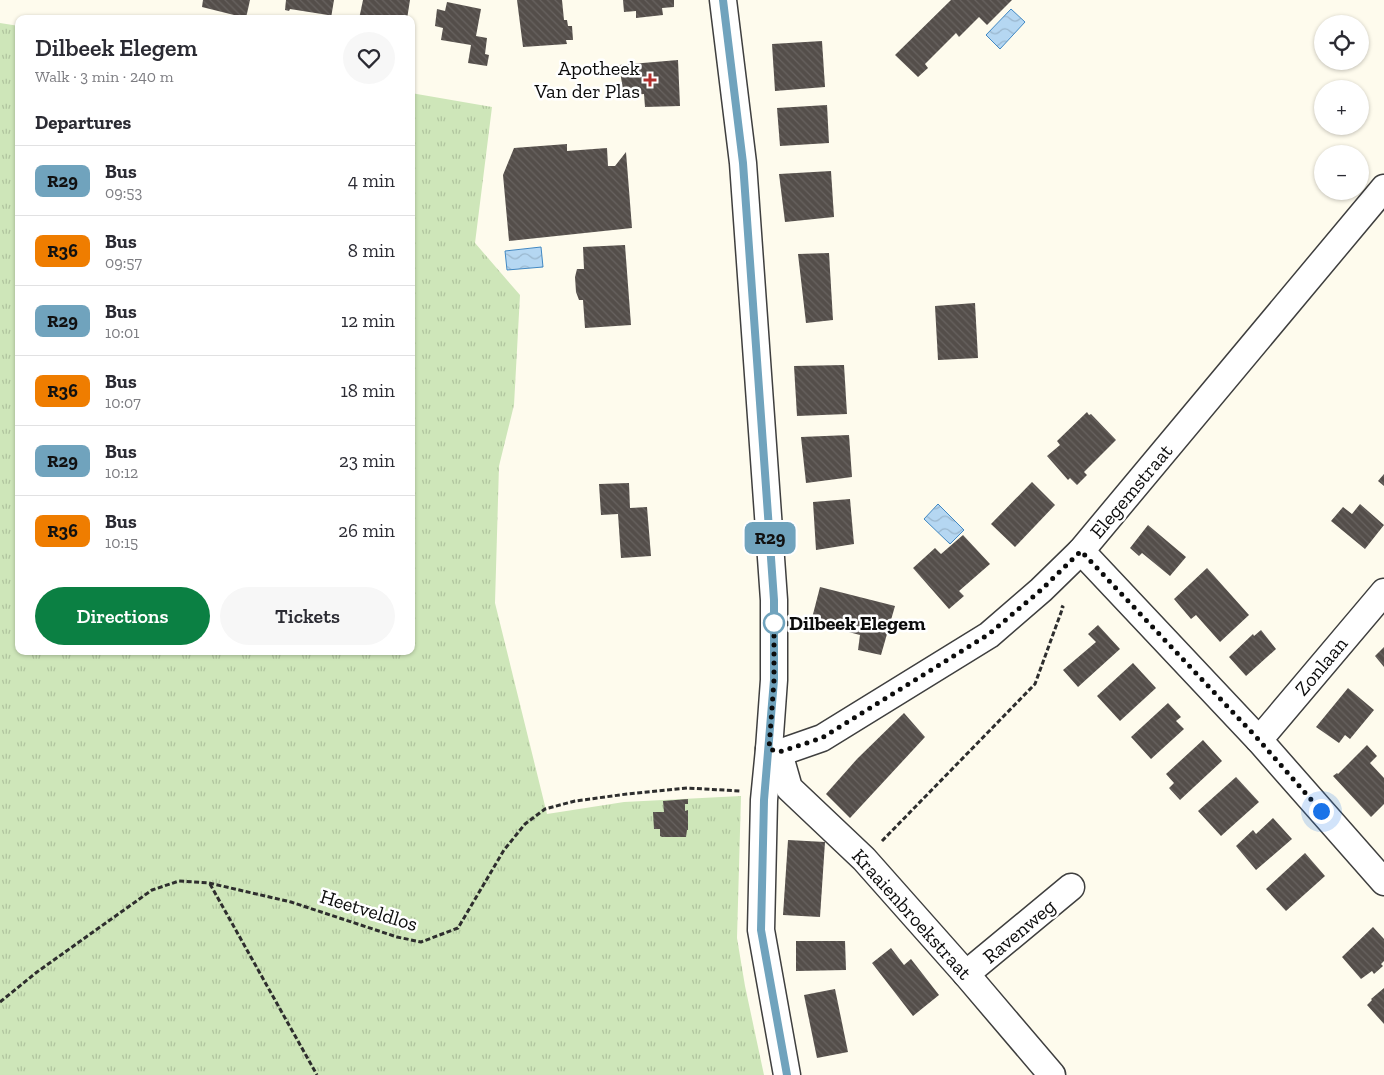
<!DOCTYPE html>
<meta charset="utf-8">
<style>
:root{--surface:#fff;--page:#f7f7f7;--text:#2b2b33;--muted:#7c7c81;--line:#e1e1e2;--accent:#0b8043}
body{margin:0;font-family:"Zilla Slab",serif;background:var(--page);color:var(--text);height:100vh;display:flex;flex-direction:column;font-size:19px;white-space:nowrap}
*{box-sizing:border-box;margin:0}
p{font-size:16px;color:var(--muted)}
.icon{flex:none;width:28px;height:28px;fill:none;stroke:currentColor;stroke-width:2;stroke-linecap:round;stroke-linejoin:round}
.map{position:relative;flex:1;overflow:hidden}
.side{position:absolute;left:15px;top:15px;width:400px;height:640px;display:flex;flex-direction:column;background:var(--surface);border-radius:10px;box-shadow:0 1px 4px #0004}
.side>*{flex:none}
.badge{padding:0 10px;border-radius:8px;font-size:18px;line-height:32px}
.buttons{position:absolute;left:1314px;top:15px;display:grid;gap:10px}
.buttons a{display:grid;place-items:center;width:55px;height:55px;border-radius:50%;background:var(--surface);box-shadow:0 1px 4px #0004;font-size:25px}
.you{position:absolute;width:25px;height:25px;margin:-12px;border:4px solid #fff;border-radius:50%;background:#1a73e8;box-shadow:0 0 0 8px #1a73e833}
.map>.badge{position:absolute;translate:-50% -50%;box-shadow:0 0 0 2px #fff}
h2{padding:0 20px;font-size:19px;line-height:45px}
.round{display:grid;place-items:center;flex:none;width:52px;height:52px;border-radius:26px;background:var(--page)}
.summary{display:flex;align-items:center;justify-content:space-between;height:85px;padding:0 20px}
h1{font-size:24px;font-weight:600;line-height:38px}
.button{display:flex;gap:10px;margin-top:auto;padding:10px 20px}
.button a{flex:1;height:58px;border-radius:30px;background:var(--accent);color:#fff;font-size:20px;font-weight:600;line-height:58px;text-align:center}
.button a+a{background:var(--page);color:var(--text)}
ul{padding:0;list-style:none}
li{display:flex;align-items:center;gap:15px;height:70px;padding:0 20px;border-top:1px solid var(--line)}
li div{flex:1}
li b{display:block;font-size:19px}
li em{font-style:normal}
li .badge{min-width:55px;font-weight:700;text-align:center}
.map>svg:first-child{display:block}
</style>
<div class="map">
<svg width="1384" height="1075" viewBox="0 0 1384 1075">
<defs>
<pattern id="park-tufts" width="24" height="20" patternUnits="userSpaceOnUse" patternTransform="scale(1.25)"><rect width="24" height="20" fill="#cee6b9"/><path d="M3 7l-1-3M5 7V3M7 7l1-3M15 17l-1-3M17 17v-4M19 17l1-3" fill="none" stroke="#b0c49e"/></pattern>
<pattern id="water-waves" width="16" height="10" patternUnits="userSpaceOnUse" patternTransform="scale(1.25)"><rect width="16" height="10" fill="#b5d7f2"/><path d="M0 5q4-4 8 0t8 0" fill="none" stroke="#9ab7ce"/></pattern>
<pattern id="building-back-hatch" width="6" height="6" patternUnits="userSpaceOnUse" patternTransform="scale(1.25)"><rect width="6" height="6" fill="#544e4a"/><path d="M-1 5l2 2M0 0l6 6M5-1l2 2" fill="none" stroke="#686360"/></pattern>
</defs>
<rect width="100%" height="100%" fill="#fefbed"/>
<polygon fill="url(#park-tufts)" points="0,23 19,26 19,651 411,651 411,93 492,107 475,243 520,295 514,405 499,466 495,603 547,814 624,802 741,796 737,938 745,986 764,1075 0,1075"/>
<g fill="url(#water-waves)" stroke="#4188c3">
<polygon points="1011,9 1025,22 1000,49 986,35"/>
<polygon points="541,247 543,267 507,270 505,251"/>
<polygon points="938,504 964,530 950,544 924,519"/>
</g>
<g fill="url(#building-back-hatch)">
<polygon points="203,0 250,0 246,18 202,7"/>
<polygon points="286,0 334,0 331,18 327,18 328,15 290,9 289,11 285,10"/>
<polygon points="363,0 410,0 407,19 359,19"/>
<polygon points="517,0 562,0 564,20 567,20 568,26 572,26 573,40 566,40 567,44 523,47"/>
<polygon points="623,0 674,0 674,7 662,8 663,15 636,18 636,11 624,12"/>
<polygon points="951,0 1012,0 987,25 979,17 959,37 956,33 925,64 928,68 918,77 895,55"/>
<polygon points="447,2 481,9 476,36 487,38 485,54 489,55 487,66 468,63 471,45 441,40 443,28 435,26 437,9 445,11"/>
<polygon points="822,41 825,87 775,91 772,44"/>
<polygon points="678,60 680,106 645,107 644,94 624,96 619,65"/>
<polygon points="827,105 829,143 780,146 777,108"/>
<polygon points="567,144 567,151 607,148 608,166 615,166 626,152 632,228 509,241 503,175 514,148"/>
<polygon points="831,171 834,217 785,222 779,174"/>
<polygon points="625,245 631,325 585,328 583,300 579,300 576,292 575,277 577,269 584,269 583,247"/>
<polygon points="829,253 833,320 806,323 798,254"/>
<polygon points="975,303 978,358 938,360 935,306"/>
<polygon points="844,365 847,414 797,416 794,366"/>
<polygon points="1087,412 1089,415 1091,414 1116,440 1084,472 1087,475 1077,485 1070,478 1068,480 1047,456 1060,445 1057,441"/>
<polygon points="849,435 852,477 806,483 801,437"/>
<polygon points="1384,474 1384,486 1378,481"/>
<polygon points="1032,482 1055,505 1015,547 991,524"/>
<polygon points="629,483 630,508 647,507 651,556 621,558 618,514 601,515 599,484"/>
<polygon points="850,499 854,544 816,550 813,502"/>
<polygon points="1360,504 1384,525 1365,549 1331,521 1343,507 1352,514"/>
<polygon points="1148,525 1186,557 1170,576 1142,553 1139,556 1130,548"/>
<polygon points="963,535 990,564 959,591 964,596 949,609 913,568 935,548 941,554"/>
<polygon points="1207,568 1249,615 1220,642 1196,615 1191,619 1174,599"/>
<polygon points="820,587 895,606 881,655 858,650 860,635 811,622"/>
<polygon points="1098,625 1120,649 1078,687 1063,670 1096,642 1088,634"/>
<polygon points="1261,630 1276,649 1246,676 1229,657 1253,634 1254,636"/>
<polygon points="1384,647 1384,667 1375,656"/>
<polygon points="1133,663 1156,688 1120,721 1097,696"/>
<polygon points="1348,688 1374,710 1350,739 1345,735 1339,743 1316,727"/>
<polygon points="1168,703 1181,717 1176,721 1184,729 1151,759 1131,737"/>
<polygon points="904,713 925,737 850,818 826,794 857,759"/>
<polygon points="1203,740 1222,761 1180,800 1169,788 1174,783 1166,774"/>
<polygon points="1367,745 1377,756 1370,763 1384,778 1384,804 1371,817 1333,776 1337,773 1338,774"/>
<polygon points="1236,777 1259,802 1221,836 1198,811"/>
<polygon points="688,799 688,804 685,804 685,811 688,810 688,830 687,830 686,837 662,837 660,836 660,829 654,829 653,812 664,812 663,801"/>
<polygon points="1273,818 1292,839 1256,870 1236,846 1253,830 1256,834"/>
<polygon points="788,840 825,842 820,917 783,915"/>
<polygon points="1305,853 1325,876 1286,911 1266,889"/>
<polygon points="1373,927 1384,939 1384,961 1381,964 1383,966 1374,974 1372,971 1361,979 1342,957"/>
<polygon points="796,941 845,941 846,970 796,971"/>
<polygon points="891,948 904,965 911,959 939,995 913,1016 872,963"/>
<polygon points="1384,988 1384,1024 1367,1005 1372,1000 1371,999"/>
<polygon points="835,989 848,1052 817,1058 804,995"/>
</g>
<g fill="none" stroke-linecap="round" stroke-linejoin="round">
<defs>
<g id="minor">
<polyline points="723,0 743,163 774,600 774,680 769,749 764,800 761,930 787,1075"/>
<polyline points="1081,551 1259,740 1384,882"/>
<polyline points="1259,740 1384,592"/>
<polyline points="769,749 779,753 822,738 989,635 1041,590 1081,551 1384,188"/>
<polyline points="779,753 789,788 864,859 966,974 1052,1075"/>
<polyline points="966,974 1071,887"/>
</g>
</defs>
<use href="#minor" stroke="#3f3f3f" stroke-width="29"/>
<g stroke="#2e2e2e" stroke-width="3" stroke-dasharray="5 2.5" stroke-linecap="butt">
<polyline points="882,841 1035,684 1063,607 1061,606"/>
<polyline points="210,884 317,1075"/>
<polyline points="0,1002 37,972 152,890 179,881 209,883 291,902 397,937 421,942 458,928 504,850 525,824 545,809 575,801 627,794 687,788 741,791"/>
</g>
<use href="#minor" stroke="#fff" stroke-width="26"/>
</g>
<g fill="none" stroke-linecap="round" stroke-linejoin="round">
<defs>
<polyline id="line" points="723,0 743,163 774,600 774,680 764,800 761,930 787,1075"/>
</defs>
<use href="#line" stroke="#fff" stroke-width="11"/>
<use href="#line" stroke="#70a3bd" stroke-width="8"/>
<polyline stroke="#0c0c0c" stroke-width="5" stroke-dasharray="0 9" points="774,623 774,616 774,680 769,749 779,752 822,738 989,634 1041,590 1081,551 1259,740 1321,811"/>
</g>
<path fill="#b2302e" stroke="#fff" stroke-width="2" d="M647.5 72.5h5v5h5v5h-5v5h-5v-5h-5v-5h5z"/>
<circle fill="#fff" stroke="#70a3bd" stroke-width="2.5" cx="774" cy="623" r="10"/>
<g text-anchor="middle" stroke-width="5" stroke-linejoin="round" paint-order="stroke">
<g font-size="20" fill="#0c0c0c" stroke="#fff" text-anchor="end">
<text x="640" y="75">Apotheek<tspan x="640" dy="23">Van der Plas</tspan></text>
</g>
<g font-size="20" fill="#0c0c0c" stroke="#fff">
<text transform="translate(1131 491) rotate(-50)" y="7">Elegemstraat</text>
<text transform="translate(1321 666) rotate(-50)" y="7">Zonlaan</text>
<text transform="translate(369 910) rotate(17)" y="7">Heetveldlos</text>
<text transform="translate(912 914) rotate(48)" y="7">Kraaienbroekstraat</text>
<text transform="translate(1019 931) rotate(-40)" y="7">Ravenweg</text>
</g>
<g font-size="20" font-weight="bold" fill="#0c0c0c" stroke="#fff" text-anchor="start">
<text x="789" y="630">Dilbeek Elegem</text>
</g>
</g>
</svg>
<div class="buttons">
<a><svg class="icon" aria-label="locate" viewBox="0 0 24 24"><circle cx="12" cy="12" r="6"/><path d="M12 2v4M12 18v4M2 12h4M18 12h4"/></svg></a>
<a>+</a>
<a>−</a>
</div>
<div class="you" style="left:1321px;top:811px"></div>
<b class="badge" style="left:770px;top:538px;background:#70a3bd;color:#111">R29</b>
<section class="side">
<div class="summary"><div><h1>Dilbeek Elegem</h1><p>Walk · 3 min · 240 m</p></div><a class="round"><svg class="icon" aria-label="heart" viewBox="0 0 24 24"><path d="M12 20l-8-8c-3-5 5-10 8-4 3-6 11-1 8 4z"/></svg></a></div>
<h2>Departures</h2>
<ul>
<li><span class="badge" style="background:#70a3bd;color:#111">R29</span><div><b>Bus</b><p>09:53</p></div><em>4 min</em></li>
<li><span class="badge" style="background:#ef7d00;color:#111">R36</span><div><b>Bus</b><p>09:57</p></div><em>8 min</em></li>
<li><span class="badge" style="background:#70a3bd;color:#111">R29</span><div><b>Bus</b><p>10:01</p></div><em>12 min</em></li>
<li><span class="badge" style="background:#ef7d00;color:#111">R36</span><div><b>Bus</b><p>10:07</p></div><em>18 min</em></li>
<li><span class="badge" style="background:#70a3bd;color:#111">R29</span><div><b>Bus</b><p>10:12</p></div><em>23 min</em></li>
<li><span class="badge" style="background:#ef7d00;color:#111">R36</span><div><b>Bus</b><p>10:15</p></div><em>26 min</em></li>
</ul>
<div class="button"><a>Directions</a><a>Tickets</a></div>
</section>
</div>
